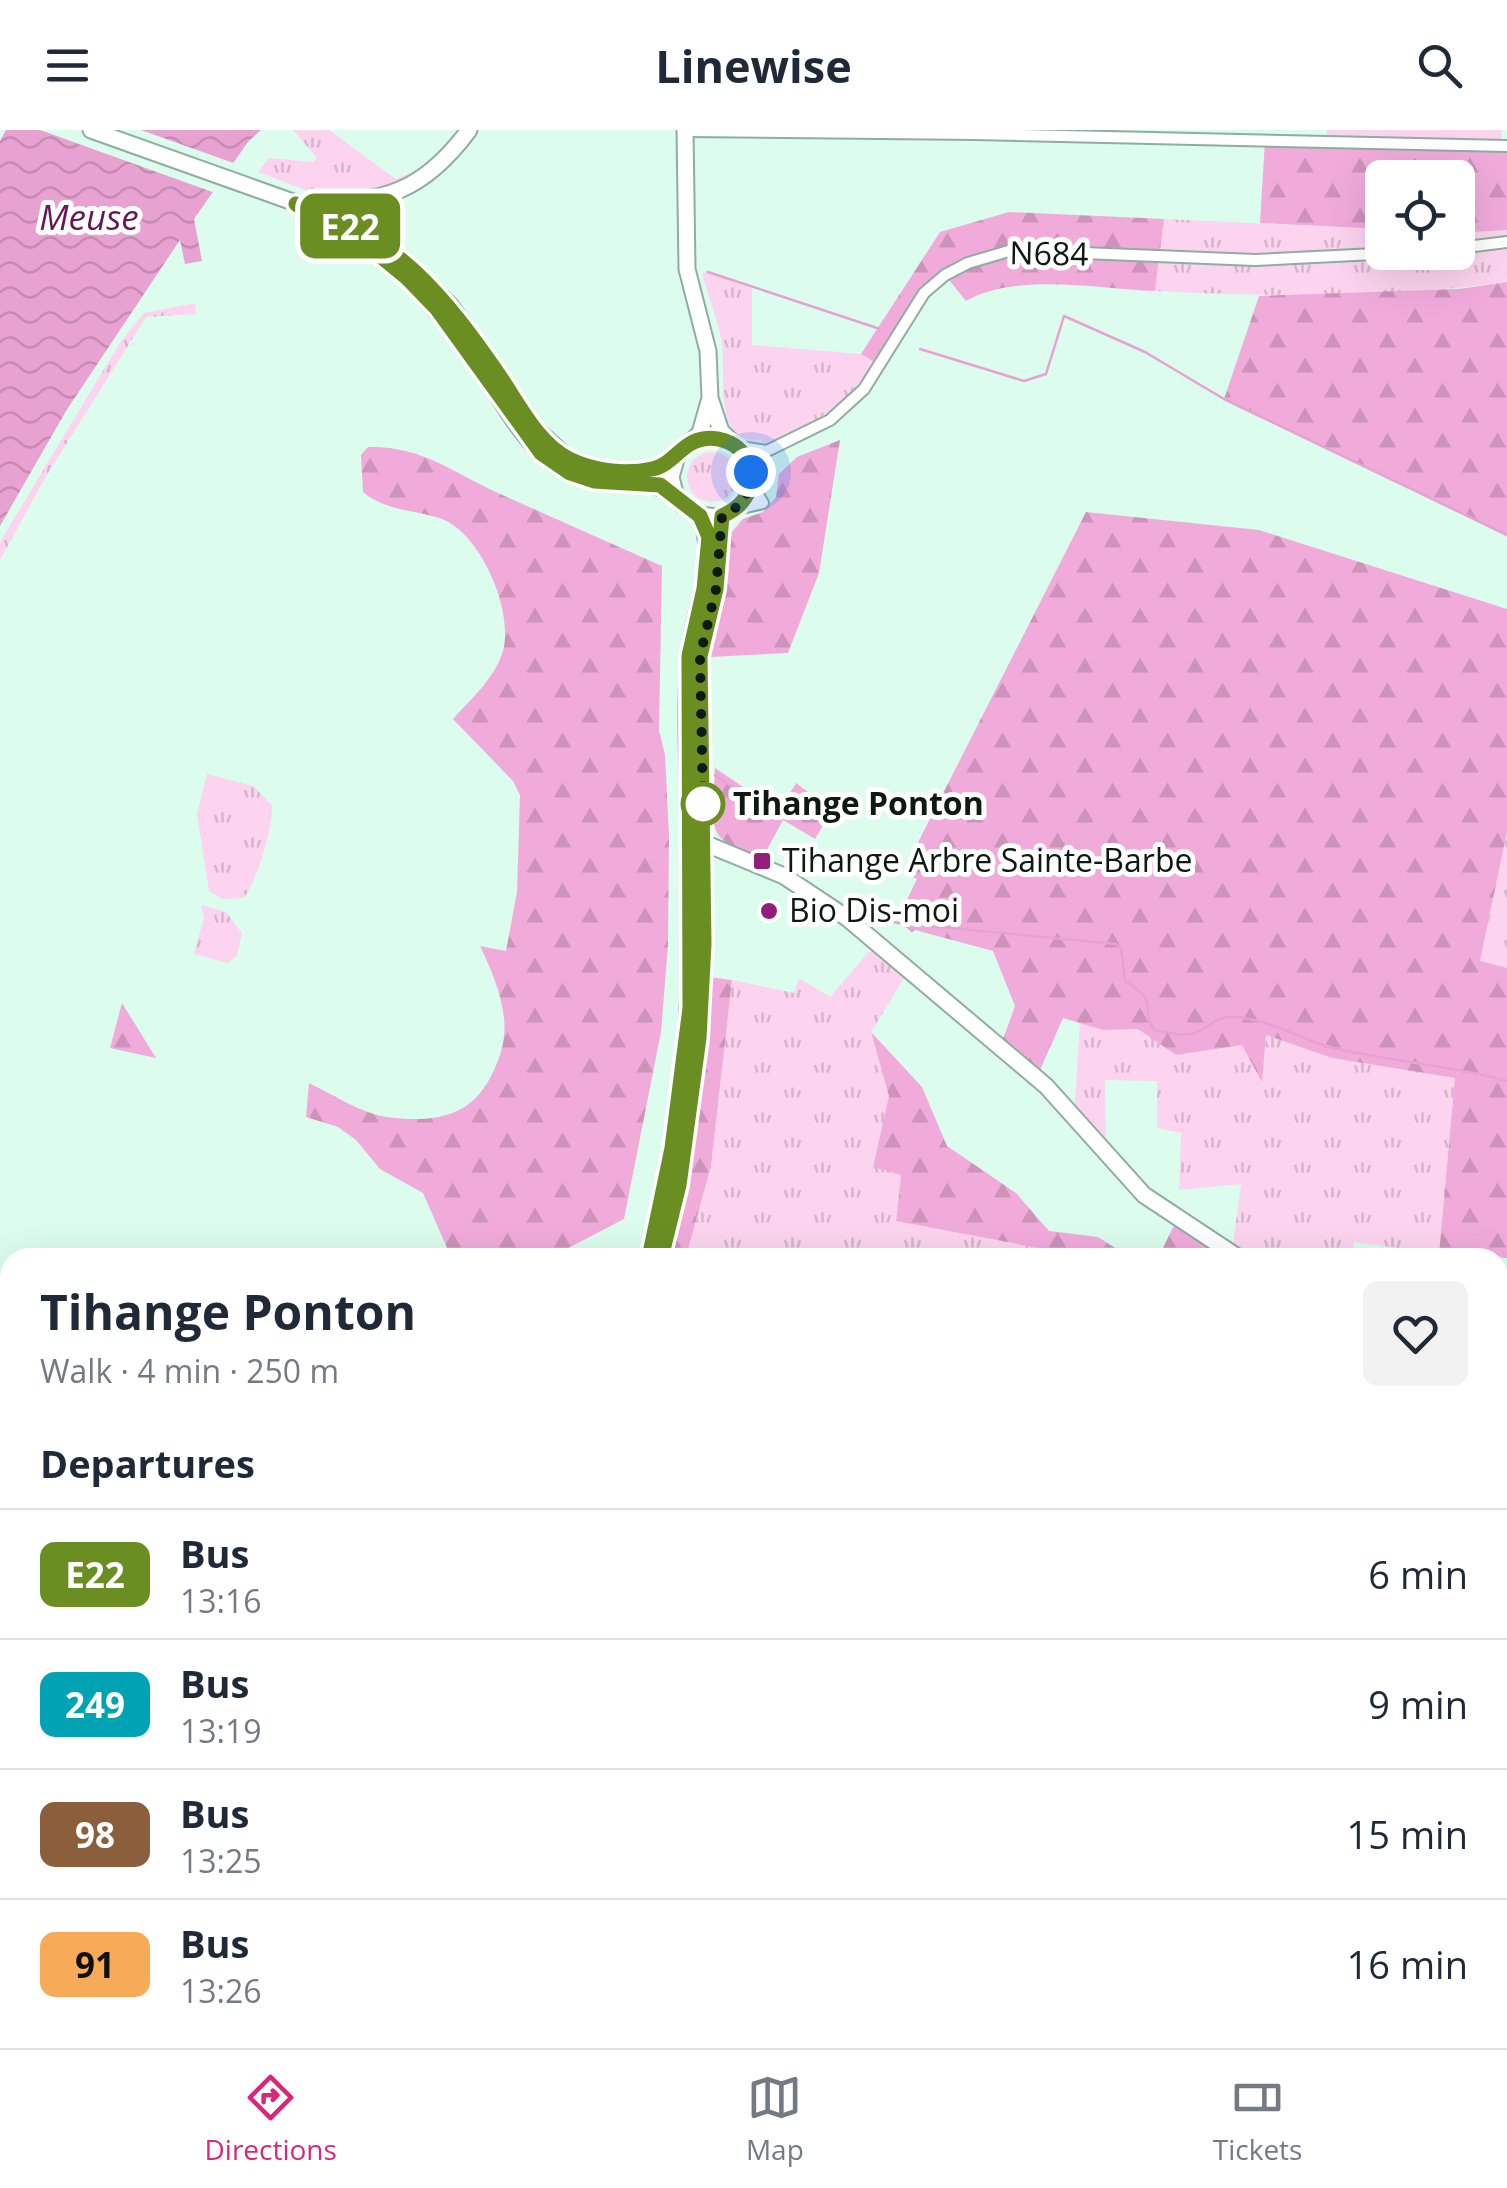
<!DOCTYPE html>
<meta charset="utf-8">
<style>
:root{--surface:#fff;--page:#f2f2f3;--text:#1f2937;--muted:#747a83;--line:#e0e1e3;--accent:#db2777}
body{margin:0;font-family:"Open Sans",sans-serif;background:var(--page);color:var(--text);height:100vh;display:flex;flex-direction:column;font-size:38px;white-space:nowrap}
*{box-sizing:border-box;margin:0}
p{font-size:32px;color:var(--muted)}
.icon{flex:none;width:55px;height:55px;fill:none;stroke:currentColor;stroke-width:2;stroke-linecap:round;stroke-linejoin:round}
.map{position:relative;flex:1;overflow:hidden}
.sheet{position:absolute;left:0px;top:1118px;width:1508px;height:802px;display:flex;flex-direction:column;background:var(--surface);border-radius:30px 30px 0 0;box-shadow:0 10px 40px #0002}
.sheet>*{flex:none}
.badge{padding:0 20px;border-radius:15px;font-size:35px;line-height:65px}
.controls{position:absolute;left:1365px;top:30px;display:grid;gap:20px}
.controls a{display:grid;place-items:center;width:110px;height:110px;border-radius:15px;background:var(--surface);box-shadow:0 10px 40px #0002;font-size:50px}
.you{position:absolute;width:50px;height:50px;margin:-25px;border:8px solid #fff;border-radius:50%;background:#1a73e8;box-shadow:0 0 0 15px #1a73e833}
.map>.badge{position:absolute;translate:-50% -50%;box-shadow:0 0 0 5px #fff}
h2{padding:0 40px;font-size:38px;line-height:90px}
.round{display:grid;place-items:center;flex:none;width:105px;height:105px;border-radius:15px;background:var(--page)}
.summary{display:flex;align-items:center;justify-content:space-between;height:170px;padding:0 40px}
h1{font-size:48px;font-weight:700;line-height:75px}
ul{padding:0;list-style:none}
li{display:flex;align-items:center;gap:30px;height:130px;padding:0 40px;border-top:2px solid var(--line)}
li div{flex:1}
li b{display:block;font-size:38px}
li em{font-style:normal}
li .badge{min-width:110px;font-weight:700;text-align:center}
header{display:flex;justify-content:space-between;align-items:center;height:130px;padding:0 40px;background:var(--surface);font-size:45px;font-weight:700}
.dock{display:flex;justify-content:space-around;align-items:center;height:140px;border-top:2px solid var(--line);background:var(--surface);font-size:28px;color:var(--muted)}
.dock a{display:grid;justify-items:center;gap:5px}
.dock .current{color:var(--accent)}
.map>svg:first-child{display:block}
</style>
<header><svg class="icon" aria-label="menu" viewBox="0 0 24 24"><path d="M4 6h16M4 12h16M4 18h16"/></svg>Linewise<svg class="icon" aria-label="search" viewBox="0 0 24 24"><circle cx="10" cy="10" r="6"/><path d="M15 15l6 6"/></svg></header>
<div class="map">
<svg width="1507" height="1918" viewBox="0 0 1507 1918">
<defs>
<pattern id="grass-tufts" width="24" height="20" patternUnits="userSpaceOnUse" patternTransform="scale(2.5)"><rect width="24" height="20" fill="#fcd4ef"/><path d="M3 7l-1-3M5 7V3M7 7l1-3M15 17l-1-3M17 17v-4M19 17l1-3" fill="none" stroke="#d7b5cc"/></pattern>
<pattern id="forest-firs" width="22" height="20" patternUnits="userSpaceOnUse" patternTransform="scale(2.5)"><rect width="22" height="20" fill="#f1abdb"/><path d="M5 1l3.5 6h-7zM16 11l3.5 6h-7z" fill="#cd93bb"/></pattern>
<pattern id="water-waves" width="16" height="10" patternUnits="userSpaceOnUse" patternTransform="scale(2.5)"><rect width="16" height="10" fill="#e8a2d2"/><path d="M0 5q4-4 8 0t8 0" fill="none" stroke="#c68bb3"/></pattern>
</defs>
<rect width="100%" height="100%" fill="#dcfced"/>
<g fill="url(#grass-tufts)">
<polygon points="293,0 329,0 396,49 427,36 395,56 329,69 258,42 269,28 313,32 317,28"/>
<polygon points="1327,0 1502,0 1500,16 1326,12"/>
<path d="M1164,89L1382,99V122H1458V103L1507,100V152C1391,168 1272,167 1155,161Z"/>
<path d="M708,142L752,157V215L861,224L875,232C843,278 815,294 763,315L761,310C712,317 726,242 722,213C718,190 708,166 702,143Z"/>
<polygon points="195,173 196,184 146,187 45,348 0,430 0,412 121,211 144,183"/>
<circle cx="712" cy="347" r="25"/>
<path d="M207,644L253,656L272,675C273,698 257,750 244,768L222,769L209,761L197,684Z"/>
<polygon points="1507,702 1507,838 1480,832"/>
<polygon points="201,775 226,782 242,803 237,826 227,833 194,824 204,787"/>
<polygon points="872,818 906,845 871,902 890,966 873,1036 901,1044 896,1091 1061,1122 1061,1128 686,1128 711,1036 732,850 794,863 799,848 830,867"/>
<polygon points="1080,893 1103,900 1138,898 1176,925 1242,915 1262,949 1266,905 1332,928 1456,948 1439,1124 1354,1112 1352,1127 1239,1127 1232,1122 1241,1054 1179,1060 1181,1003 1157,998 1157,951 1105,950 1106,1023 1074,987"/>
<polygon points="596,1910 793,1910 795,1918 597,1918"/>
<polygon points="818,1910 1130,1910 1126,1918 817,1918"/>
</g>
<g fill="url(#forest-firs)">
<polygon points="1265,10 1507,16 1507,100 1458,103 1458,48 1382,48 1382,99 1260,93"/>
<path d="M1009,82L1164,89L1155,161C1099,159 1016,142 966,171L945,145L924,163L880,235L861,224L940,102Z"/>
<polygon points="1507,152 1507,405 1224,269 1259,166 1459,159"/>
<polygon points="840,310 819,443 788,523 710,527 726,458 731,403 743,389 763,382 776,367 779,344 797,327"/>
<path d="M368,317C422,316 450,341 498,363C552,387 607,412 662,436L659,600L665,625L669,705L668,815L661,902L624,1089L551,1127H451L423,1063L380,1039L356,1010L338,997L306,987L309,953C332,964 361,983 386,987C435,993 473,988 494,940C502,923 506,907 504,888C501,862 491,839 480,816L506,821L517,762L520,665L513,651L453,589C471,569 495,548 503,521C514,481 481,404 442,389C416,380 385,381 363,362L361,325Z"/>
<polygon points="1086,382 1259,400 1507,479 1507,702 1480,831 1507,838 1507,1128 1439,1124 1455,948 1332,928 1266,905 1262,952 1242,915 1176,925 1138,899 1103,900 1063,888 1040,940 1002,912 1015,876 993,821 904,797 899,786 917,749 903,742"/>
<path d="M715,638L779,681L796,653L832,680L815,709L783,690L762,729C701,710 713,694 715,638Z"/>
<polygon points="709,847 732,850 711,1036 686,1127 670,1128 697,994"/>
<polygon points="122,873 156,928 110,918"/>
<polygon points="871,902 922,957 947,1016 1016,1063 1049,1101 1098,1107 1120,1121 1090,1122 1090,1127 1061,1127 1060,1122 896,1091 901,1045 873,1037 889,966"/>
<polygon points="1177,1089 1227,1127 1174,1127 1163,1118"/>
<polygon points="1507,1658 1507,1729 1498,1729 1498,1662"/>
<polygon points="1190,1910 1243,1910 1242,1914 1277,1910 1422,1910 1432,1918 1188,1918"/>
</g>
<polygon fill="url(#water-waves)" points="6,0 261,0 248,12 194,89 202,131 185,134 180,110 66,281 0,396 0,11"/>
<polygon fill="#dcfced" points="40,0 141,0 239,35 218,64"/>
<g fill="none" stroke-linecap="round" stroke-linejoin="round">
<g stroke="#e8a2d2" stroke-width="2.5">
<polyline points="708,142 880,199"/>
<polyline points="920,219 1024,251 1046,244 1064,186 1145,222 1224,269 1507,405"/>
<polyline points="715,645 777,688"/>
<path d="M893,792L905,794L912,801L918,795L1116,814L1121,818L1125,851C1163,875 1138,873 1154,900C1169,903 1187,908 1200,901C1212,894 1220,885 1235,887C1273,890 1302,911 1338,919C1394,932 1451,935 1507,951"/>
<polyline points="895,1910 907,1918"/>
</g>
<defs>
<g id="street">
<polyline points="685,1 975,4 1507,16"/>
<polyline points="1458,118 1507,112"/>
<polyline points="741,317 767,321 830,290 864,259 924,163 945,145 968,133 1012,120 1255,130 1415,122"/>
<polyline points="734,380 763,373 751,353"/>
<polyline points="1498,1321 1507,1317"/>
<polyline points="1498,1729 1507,1739"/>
<polyline points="0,1746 10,1747"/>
<polyline points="1498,1863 1507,1861"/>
<polyline points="1189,1910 1193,1918"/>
<polyline points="451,1918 452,1910"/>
</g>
<g id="secondary">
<polyline points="91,0 321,82 402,129 450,175 536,299 570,330 593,338 624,342 646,340 658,338 681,320"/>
<path d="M309,73C384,73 423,62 469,0"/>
<path d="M380,125C421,159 452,197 482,241C500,268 517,300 541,323C587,369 640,337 676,367"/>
<polyline points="694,705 704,713 784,746 847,788 1046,956 1144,1065 1239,1128"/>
<polyline points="1498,1481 1507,1497"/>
<polyline points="357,1910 358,1918"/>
</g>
<g id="primary">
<polyline points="685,0 687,139 708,221 710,268 700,303 677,326 671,347 676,367 683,375 700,385 715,387 732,381 741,374 751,353 751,341 743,323 721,301 710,268"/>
<path d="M649,1128C677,1010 692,893 692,772C692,691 683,608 689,527C693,475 720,438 700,385"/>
<polyline points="661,1128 679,1055 699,908 704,814 700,526 716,459 722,386"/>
<polyline points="157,1918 167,1910"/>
<polyline points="180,1918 191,1910"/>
</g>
</defs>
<use href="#street" stroke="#8fada0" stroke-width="14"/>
<use href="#secondary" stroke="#8fada0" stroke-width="19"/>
<use href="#primary" stroke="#8fada0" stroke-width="19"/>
<use href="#street" stroke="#fff" stroke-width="10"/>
<use href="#secondary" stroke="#fff" stroke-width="15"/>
<use href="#primary" stroke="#fff" stroke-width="15"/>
</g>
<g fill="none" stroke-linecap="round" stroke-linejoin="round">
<defs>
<path id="line" d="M649,1128L672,1018L690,878L689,526L704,459L709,407L700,386L660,355L594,351L570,343L541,323L437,179L407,148L379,125L296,74C395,104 444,165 501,248C520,276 538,313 569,329C593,341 626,345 652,339C673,335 682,312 703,309C733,304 760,330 749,360C744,373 735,380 722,386L716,459L700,526L704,814L699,908L679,1055L661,1128"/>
</defs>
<use href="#line" stroke="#fff" stroke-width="22"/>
<use href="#line" stroke="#6b8e23" stroke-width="15"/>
<path stroke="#0e1914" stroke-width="10" stroke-dasharray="0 18" d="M703,674L700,526L716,459L722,386C742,377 751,363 751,342"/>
</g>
<circle fill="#fff" stroke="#6b8e23" stroke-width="5" cx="703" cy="674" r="20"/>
<g fill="#931d7a" stroke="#fff" stroke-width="4">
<rect x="752" y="721" width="20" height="20" rx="5"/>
<circle cx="769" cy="781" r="10"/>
</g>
<g text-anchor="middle" stroke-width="10" stroke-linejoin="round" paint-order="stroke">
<g font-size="32" fill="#0e1914" stroke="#fff">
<text transform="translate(1049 124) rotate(1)" y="11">N684</text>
</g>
<g font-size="32" font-weight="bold" fill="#0e1914" stroke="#fff" text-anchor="start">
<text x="733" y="685">Tihange Ponton</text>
</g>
<g font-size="32" fill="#0e1914" stroke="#fff" text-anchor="start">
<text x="782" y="742">Tihange Arbre Sainte-Barbe</text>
<text x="789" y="792">Bio Dis-moi</text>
</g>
<g font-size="35" font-style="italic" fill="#671755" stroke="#fff">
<text x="89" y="100">Meuse</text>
</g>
</g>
</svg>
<div class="controls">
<a><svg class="icon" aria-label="locate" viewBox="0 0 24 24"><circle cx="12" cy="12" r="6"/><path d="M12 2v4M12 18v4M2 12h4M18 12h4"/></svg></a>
</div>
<div class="you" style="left:751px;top:342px"></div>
<b class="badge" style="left:350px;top:96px;background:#6b8e23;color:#fff">E22</b>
<section class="sheet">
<div class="summary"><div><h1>Tihange Ponton</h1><p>Walk · 4 min · 250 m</p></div><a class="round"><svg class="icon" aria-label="heart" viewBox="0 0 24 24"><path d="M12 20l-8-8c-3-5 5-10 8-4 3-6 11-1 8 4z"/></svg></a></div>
<h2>Departures</h2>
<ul>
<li><span class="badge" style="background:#6b8e23;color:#fff">E22</span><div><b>Bus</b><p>13:16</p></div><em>6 min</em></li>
<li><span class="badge" style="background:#00a3b4;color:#fff">249</span><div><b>Bus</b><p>13:19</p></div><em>9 min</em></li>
<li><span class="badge" style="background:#8b5e3c;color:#fff">98</span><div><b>Bus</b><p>13:25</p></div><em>15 min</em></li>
<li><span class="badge" style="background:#f7ab59;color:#111">91</span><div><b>Bus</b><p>13:26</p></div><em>16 min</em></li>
</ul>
</section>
</div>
<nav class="dock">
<a class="current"><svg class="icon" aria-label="directions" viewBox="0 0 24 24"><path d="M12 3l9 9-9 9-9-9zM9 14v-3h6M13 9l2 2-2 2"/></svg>Directions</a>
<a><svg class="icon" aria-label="map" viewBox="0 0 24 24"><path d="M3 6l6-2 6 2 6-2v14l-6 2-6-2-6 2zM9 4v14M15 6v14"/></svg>Map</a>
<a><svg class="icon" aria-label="tickets" viewBox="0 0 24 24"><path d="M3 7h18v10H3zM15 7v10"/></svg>Tickets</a>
</nav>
